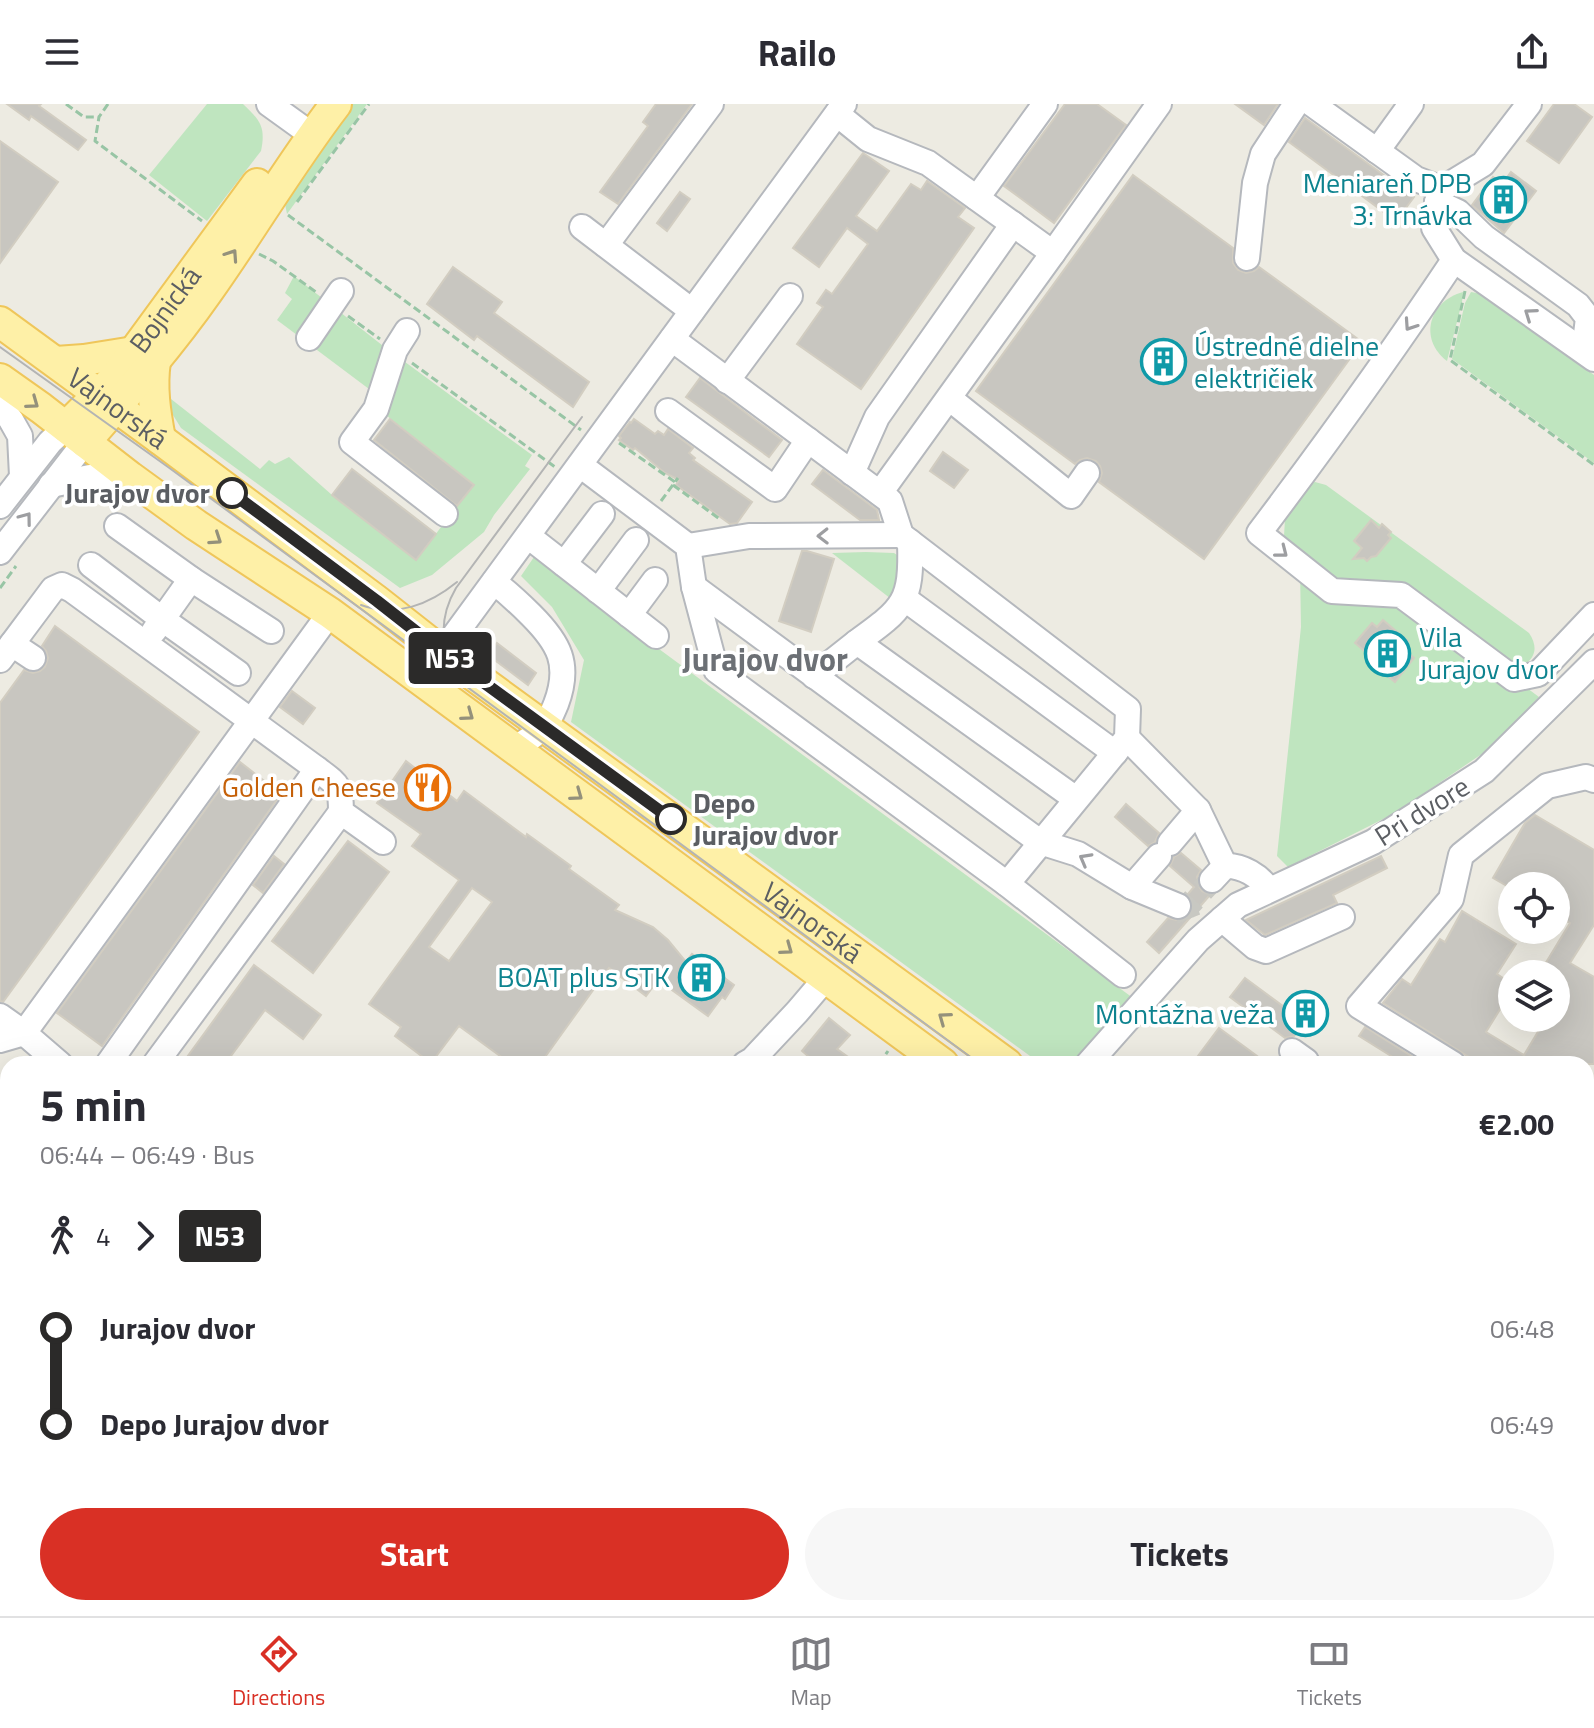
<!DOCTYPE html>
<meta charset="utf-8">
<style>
:root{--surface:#fff;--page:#f7f7f7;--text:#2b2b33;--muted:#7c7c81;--line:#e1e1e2;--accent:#d93025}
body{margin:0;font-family:"Titillium Web",sans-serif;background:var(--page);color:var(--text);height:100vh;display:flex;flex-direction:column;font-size:30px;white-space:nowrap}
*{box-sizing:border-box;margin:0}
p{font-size:26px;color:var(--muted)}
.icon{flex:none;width:44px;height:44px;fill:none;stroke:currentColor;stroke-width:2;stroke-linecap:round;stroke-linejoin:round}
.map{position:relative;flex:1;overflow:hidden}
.side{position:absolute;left:0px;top:952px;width:1594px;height:560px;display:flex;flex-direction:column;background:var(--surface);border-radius:24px 24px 0 0;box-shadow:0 8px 32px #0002}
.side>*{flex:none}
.badge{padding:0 16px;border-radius:6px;font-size:28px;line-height:52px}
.fabs{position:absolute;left:1498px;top:768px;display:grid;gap:16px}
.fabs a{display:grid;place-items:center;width:72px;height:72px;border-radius:50%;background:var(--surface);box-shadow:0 8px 32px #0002;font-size:40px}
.map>.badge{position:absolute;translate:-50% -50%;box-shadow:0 0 0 4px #fff}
.legs{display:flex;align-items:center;gap:12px;height:88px;padding:0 40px;font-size:26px}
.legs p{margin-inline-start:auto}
.headline{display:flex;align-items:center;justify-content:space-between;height:136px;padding:0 40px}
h1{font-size:44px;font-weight:700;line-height:60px}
.primary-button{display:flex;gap:16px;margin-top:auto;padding:16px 40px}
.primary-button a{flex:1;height:92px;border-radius:48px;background:var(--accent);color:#fff;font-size:32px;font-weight:700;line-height:92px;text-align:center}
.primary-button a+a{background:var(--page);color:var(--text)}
ul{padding:0 40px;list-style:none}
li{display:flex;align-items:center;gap:28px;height:96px;font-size:30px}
li i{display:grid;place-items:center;width:12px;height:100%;margin:0 10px;background:currentColor}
li i::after{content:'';width:20px;height:20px;margin:-10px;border:6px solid;border-radius:50%;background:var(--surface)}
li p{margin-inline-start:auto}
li:first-child i{background:linear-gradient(#0000 50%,currentColor 0)}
li:last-child i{background:linear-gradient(currentColor 50%,#0000 0)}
header{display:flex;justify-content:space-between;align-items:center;height:104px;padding:0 40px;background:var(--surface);font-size:36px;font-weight:700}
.dock{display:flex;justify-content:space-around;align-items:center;height:112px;border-top:2px solid var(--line);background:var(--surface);font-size:22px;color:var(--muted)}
.dock a{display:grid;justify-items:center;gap:4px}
.dock .active{color:var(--accent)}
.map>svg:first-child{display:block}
</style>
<header><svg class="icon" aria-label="menu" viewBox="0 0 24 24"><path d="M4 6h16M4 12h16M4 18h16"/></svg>Railo<svg class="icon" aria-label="share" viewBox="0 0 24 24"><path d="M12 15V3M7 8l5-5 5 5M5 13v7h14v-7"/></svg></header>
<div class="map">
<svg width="1594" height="1512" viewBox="0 0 1594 1512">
<rect width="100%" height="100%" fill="#edebe2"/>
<g fill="#bfe5bf">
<path d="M207,0H243C260,16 266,23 261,47L207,117L149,71Z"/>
<polygon points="349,0 367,0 287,110 285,100 287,84"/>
<polygon points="294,172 387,245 373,288 277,216 292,195 285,189"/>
<path d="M1463,188L1462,198L1447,257C1418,235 1429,197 1463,188Z"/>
<polygon points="1471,188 1482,190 1490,195 1594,271 1594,359 1452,255 1465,199"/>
<polygon points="401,255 532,351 525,362 530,365 494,411 484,428 432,471 400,484 181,324 168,303 171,295 260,365 269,356 275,360 289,353 332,391 416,456 473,381 381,307"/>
<path d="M1315,378L1326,381L1529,529C1540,545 1534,558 1517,564L1413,492L1341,483L1287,443L1284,432L1285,415L1288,408L1311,379Z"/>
<polygon points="866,448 894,449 903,455 895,498 832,449"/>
<polygon points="534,453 1133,894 1076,960 1041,960 571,618 584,556 552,503 521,472"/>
<polygon points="1300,465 1412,498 1539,593 1495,641 1395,709 1288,763 1277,752 1301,523"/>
<polygon points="1345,1504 1483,1504 1498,1511 1343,1512"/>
</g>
<g fill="#c8c6c0" stroke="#d2cdc1" stroke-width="2" fill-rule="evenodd">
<polygon points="7,0 41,0 39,2 86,36 78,46 31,12 29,16"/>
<polygon points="656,0 692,0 618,100 600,88 648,22 643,18"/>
<polygon points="1065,0 1097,0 1126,21 1054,119 1004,82"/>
<polygon points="1235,0 1278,0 1264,21"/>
<polygon points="1554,0 1574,0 1592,13 1559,59 1527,37"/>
<polygon points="1305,14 1414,93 1396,117 1289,38"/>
<polygon points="0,37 58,78 0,159"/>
<polygon points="863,49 889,67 856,112 877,127 911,80 921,86 927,77 965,104 958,113 974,124 861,285 797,240 823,203 817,199 826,186 832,190 868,140 847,124 819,163 793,144"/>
<polygon points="1511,68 1536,87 1504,129 1472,101 1493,73 1502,80"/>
<polygon points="1133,71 1233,144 1233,159 1238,166 1246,169 1254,167 1259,163 1362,238 1204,455 1099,378 1102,369 1100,362 1096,357 1087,354 1080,356 1075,360 976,287"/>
<polygon points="680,88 690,95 667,127 657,119"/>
<polygon points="453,163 502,198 494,209 589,278 573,303 477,232 474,236 427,200"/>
<polygon points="700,274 782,336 769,353 686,293"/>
<polygon points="390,315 474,381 457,402 374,336"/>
<polygon points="634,315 655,330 658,327 664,331 668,325 693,344 689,349 695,354 693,356 752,398 737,419 730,420 676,381 679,376 665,369 635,344 633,346 619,336 621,334 619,332 630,318 631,319"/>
<polygon points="943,348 968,366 954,384 930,367"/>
<polygon points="352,365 436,430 416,456 332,391"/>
<polygon points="823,366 877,406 879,416 860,416 812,380"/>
<polygon points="1371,416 1379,424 1382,420 1391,428 1388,431 1391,434 1376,452 1371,453 1367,457 1364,454 1353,455 1362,444 1354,437"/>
<polygon points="802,447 807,447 834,455 811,528 779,517"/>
<polygon points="1383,516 1408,537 1402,544 1414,554 1395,578 1372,559 1375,556 1355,539 1372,519 1377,523"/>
<polygon points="55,522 199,628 3,898 0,897 0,599 24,566 33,569 40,567 45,563 48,554 46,547 42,542"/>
<polygon points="497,539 536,569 528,581 488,551"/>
<polygon points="292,587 315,604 303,620 280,603"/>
<path d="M406,657L457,697L464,687L526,733L527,730L571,762L569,765L619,801L615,806L653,823L668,836L686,858L692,850L734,881L725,895L722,893L708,912L658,876L646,892L609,864L540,960H511L459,922L431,959L395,932L401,923L369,900L459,776L412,742L421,730L377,699ZM472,784L492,798L449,857L429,843Z"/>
<polygon points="240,658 281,690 102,942 57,909"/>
<polygon points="1126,700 1159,729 1155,738 1148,742 1115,713"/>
<polygon points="1535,711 1594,746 1594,821 1570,859 1594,873 1594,960 1480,960 1383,899 1402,875 1411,881 1440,835 1445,838 1462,807 1516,840 1497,870 1512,880 1512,886 1486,928 1524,951 1539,926 1518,914 1556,914 1556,870 1539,870 1570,819 1556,811 1556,782 1507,782 1493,774 1525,719"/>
<polygon points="348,737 389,768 313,869 272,837"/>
<polygon points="1181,749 1201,766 1197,773 1198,781 1202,787 1210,791 1159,849 1147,838 1168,814 1181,817 1188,813 1192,807 1193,799 1187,791 1194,783 1170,762 1174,753"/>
<polygon points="274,752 284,760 263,789 253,781"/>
<polygon points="1381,752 1387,764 1333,791 1337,799 1265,831 1246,816"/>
<polygon points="254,861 321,911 303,935 265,906 225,960 182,960"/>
<polygon points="1245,874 1287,905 1298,891 1327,910 1313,929 1303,921 1294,932 1285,934 1230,893"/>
<polygon points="829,914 850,931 837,945 858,960 817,960 802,947"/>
<polygon points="1365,923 1424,960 1404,960 1359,932"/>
<polygon points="1219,924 1257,952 1251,960 1192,960"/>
</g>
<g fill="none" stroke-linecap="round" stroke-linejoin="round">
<polyline stroke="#c8c8c2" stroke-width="24" stroke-dasharray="24 12" stroke-linecap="butt" points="1189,815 1185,805 1212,776"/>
<defs>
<g id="minor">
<polyline points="269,0 312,31"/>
<polyline points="1312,0 1416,75 1442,85 1483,60 1529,0"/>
<polyline points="837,10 868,35 928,59 1053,149 880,389"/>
<polyline points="1377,47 1411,0"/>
<polyline points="1442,85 1437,98 1434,124 1454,156 1594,255"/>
<polyline points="977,94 1045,0"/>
<polyline points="1437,98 1458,108 1484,133 1578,201 1588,214 1584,247"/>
<polyline points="582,123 692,207"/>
<polyline points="606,141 711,0"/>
<polyline points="1053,149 1159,0"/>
<polyline points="1247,154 1255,79 1263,50 1296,0"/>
<path d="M1454,156C1392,249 1326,340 1259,429L1332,487L1401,491L1514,575L1538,570L1594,511"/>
<polyline points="407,227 395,246 376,305 352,338 445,410"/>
<polyline points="309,234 341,187"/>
<polyline points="727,277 790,192"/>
<polyline points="949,294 1071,392 1087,369"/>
<polyline points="0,301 11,316 20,332 22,372"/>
<polyline points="668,307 775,385 808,336"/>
<polyline points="580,361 688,442 694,483 716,566 1007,780 1127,634 1128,605 901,431 890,397 672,235"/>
<polyline points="852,369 877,313 1013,120"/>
<polyline points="51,381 90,373 130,373"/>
<polyline points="0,402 50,338 66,323"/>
<polyline points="117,422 191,475 271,527"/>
<polyline points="528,432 656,532"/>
<polyline points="688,442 749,432 901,431"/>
<polyline points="0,448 85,338"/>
<polyline points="564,460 602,410"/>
<polyline points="91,461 162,515 238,569"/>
<path d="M494,478C507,488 519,499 531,511C559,539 571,560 556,600C553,607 550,616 544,622C537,631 524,638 515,645"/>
<polyline points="694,483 1040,738 1078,750 1132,783 1178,802"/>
<polyline points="598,487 636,436"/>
<polyline points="905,495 1115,649"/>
<polyline points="629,511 655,476"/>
<polyline points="154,527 191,475"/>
<path d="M857,538C904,504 912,498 910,438"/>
<polyline points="12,540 33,554"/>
<polyline points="0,556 53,485 62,481 72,486 317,665 108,960"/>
<polyline points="814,572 857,538 1076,695"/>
<polyline points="421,577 844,0"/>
<polyline points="1127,634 1198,706 1170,739"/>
<path d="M317,665C338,681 341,681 341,708L383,738"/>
<polyline points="1198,706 1225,762"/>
<path d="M1212,776L1225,762C1242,761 1260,772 1269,786"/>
<polyline points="1007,780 1123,871"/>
<polyline points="1132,783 1159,752"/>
<polyline points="1222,815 1255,843 1266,847 1342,813"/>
<polyline points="0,912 24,929 60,960"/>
<polyline points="0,936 24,929 330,509"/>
<polyline points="1292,947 1306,957 1304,960"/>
<polyline points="155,960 341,708"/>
<polyline points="745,960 752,956 797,908 826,874"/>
<polyline points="1088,960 1198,836 1238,801 1373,738 1484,667 1594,558"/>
<polyline points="1453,960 1359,902 1451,795 1461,751 1547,682 1586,673 1594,676"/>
<polyline points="1586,1096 1594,1101"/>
<polyline points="1586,1480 1594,1469"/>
<polyline points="1502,1504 1515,1512"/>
<polyline points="197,1512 198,1504"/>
<polyline points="717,1512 718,1504"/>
<polyline points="928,1512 929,1504"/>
<polyline points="1079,1512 1080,1504"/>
<polyline points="1337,1512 1338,1504"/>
<polyline points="1564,1512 1570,1504"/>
</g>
<g id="major">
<path id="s1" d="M0,218L160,335L377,497L447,552L1007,960"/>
<path d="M155,257C151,284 155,308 160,335"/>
<polyline points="56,258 84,256 134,248"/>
<polyline points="0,275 41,304 130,373 196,421 330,509 943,960"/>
<path id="s2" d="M66,323L114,275L257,80"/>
<path d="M85,338C128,289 171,240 208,187C252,125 290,60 336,0"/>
<polyline points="1586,1381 1594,1387"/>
<polyline points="1586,1434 1594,1440"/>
</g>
</defs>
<use href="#minor" stroke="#b5b8bd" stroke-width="28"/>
<use href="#major" stroke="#efc65a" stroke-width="34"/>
<g stroke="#98c5a5" stroke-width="3" stroke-dasharray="8 4" stroke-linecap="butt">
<polyline points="66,0 84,13 99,13"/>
<polyline points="108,0 99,13 95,37 202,117"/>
<polyline points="297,98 369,0"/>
<polyline points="288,111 581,326"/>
<polyline points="259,150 273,157 316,188"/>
<polyline points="1465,187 1450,256 1594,361"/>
<polyline points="348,212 380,235"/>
<polyline points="412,259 555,363"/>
<polyline points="619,339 675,378"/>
<polyline points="673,381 721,416"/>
<polyline points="661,397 678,374"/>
<polyline points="0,484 16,462"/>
<polyline points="879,960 888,947"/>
</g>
<use href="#minor" stroke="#fff" stroke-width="24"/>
<use href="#major" stroke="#fef0a7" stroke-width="30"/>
<g stroke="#b3b4b4" stroke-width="2">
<polyline points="0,243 168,363 980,960"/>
<path d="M361,501C396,514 430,500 457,478"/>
<path d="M459,572C439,545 439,513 456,484L582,313"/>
<polyline points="1586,1405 1594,1411"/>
</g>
</g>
<defs><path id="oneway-chevron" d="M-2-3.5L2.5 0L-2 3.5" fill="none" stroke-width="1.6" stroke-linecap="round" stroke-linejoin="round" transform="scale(2)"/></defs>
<g stroke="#94917b">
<use href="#oneway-chevron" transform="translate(232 151) rotate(-56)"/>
<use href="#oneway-chevron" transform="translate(33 299) rotate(36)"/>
<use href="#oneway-chevron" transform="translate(216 435) rotate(34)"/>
<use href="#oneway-chevron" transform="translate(468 611) rotate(36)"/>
<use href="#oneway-chevron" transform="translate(577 691) rotate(36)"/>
<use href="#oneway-chevron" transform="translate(787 845) rotate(36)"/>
<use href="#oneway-chevron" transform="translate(944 914) rotate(-144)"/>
</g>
<g stroke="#9d9ea1">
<use href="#oneway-chevron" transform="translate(1530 210) rotate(-145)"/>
<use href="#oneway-chevron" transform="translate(1410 221) rotate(124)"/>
<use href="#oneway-chevron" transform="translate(26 414) rotate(-53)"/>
<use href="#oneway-chevron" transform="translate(823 432) rotate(179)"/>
<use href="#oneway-chevron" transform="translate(1282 448) rotate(38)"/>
<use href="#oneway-chevron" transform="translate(1085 755) rotate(-151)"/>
</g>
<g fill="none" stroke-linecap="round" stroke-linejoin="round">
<defs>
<polyline id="line-1" points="232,389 377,497 442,548 671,715"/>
</defs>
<use href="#line-1" stroke="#fff" stroke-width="18"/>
<use href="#line-1" stroke="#2b2a29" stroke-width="12"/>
</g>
<defs>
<symbol id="building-ring" viewBox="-11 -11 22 22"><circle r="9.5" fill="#fff" stroke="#0f9aa8" stroke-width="1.5"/><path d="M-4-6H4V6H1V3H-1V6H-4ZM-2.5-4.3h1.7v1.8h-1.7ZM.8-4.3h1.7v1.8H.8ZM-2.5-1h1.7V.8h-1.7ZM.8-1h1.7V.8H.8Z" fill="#0f9aa8"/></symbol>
<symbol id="restaurant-ring" viewBox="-11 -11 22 22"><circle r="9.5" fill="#fff" stroke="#e8710a" stroke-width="1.5"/><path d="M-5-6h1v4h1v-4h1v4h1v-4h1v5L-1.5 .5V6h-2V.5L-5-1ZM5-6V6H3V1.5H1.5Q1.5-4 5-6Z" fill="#e8710a"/></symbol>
</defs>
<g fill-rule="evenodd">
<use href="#building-ring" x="1478" y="70" width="51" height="51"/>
<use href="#building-ring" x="1138" y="232" width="51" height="51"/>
<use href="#building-ring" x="1362" y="524" width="51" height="51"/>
<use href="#restaurant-ring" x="402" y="658" width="51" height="51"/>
<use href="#building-ring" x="676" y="848" width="51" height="51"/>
<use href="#building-ring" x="1280" y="884" width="51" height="51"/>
</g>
<g fill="#fff" stroke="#2b2a29" stroke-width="4">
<circle cx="232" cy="389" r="14"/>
<circle cx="671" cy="715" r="14"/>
</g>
<g text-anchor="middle" stroke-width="7" stroke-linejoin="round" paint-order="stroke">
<g font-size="28" fill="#0d838f" stroke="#fff" text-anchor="end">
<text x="1472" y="89">Meniareň DPB<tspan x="1472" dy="32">3: Trnávka</tspan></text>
<text x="1194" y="252" text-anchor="start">Ústredné dielne<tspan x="1194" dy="32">električiek</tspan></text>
<text x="1419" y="543" text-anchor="start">Vila<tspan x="1419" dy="32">Jurajov dvor</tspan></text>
<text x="670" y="883">BOAT plus STK</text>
<text x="1274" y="920">Montážna veža</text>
</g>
<g font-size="28" fill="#5b5e63" stroke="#fff">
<text dy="10" stroke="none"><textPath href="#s2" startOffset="154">Bojnická</textPath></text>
<text dy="10" stroke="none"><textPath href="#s1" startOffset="146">Vajnorská</textPath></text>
<text transform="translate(1422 707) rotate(-32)" y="10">Pri dvore</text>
<text dy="10" stroke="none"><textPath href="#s1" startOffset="1010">Vajnorská</textPath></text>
</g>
<g font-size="28" font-weight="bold" fill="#5b5e63" stroke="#fff" text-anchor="end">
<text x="210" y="399">Jurajov dvor</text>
<text x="693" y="709" text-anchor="start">Depo<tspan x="693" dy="32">Jurajov dvor</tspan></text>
</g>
<g font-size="28" fill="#c56008" stroke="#fff" text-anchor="end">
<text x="396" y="693">Golden Cheese</text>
</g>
<g font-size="32" font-weight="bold" fill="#6c7075" stroke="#fff">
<text x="765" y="567">Jurajov dvor</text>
</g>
</g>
</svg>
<div class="fabs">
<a><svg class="icon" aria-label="locate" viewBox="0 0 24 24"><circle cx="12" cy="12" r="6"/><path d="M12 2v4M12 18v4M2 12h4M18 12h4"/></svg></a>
<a><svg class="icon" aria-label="layers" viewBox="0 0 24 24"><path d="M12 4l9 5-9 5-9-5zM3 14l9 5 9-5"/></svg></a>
</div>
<b class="badge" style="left:450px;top:554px;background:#2b2a29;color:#fff">N53</b>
<section class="side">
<div class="headline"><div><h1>5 min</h1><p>06:44 – 06:49 · Bus</p></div><b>€2.00</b></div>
<div class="legs"><svg class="icon" aria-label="walk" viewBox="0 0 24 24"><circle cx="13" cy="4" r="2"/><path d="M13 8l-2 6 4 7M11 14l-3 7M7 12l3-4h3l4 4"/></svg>4<svg class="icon" aria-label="forward" viewBox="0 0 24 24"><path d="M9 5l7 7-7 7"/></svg><b class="badge" style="background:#2b2a29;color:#fff">N53</b></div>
<ul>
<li><i style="color:#2b2a29"></i><b>Jurajov dvor</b><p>06:48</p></li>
<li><i style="color:#2b2a29"></i><b>Depo Jurajov dvor</b><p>06:49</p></li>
</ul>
<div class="primary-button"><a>Start</a><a>Tickets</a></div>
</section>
</div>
<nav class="dock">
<a class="active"><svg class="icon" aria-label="directions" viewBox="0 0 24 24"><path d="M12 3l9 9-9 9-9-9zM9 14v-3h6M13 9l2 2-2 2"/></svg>Directions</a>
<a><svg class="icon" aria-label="map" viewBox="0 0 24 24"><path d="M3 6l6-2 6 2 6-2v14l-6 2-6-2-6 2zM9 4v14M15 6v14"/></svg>Map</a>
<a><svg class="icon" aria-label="tickets" viewBox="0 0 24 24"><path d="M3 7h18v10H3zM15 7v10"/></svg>Tickets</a>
</nav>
